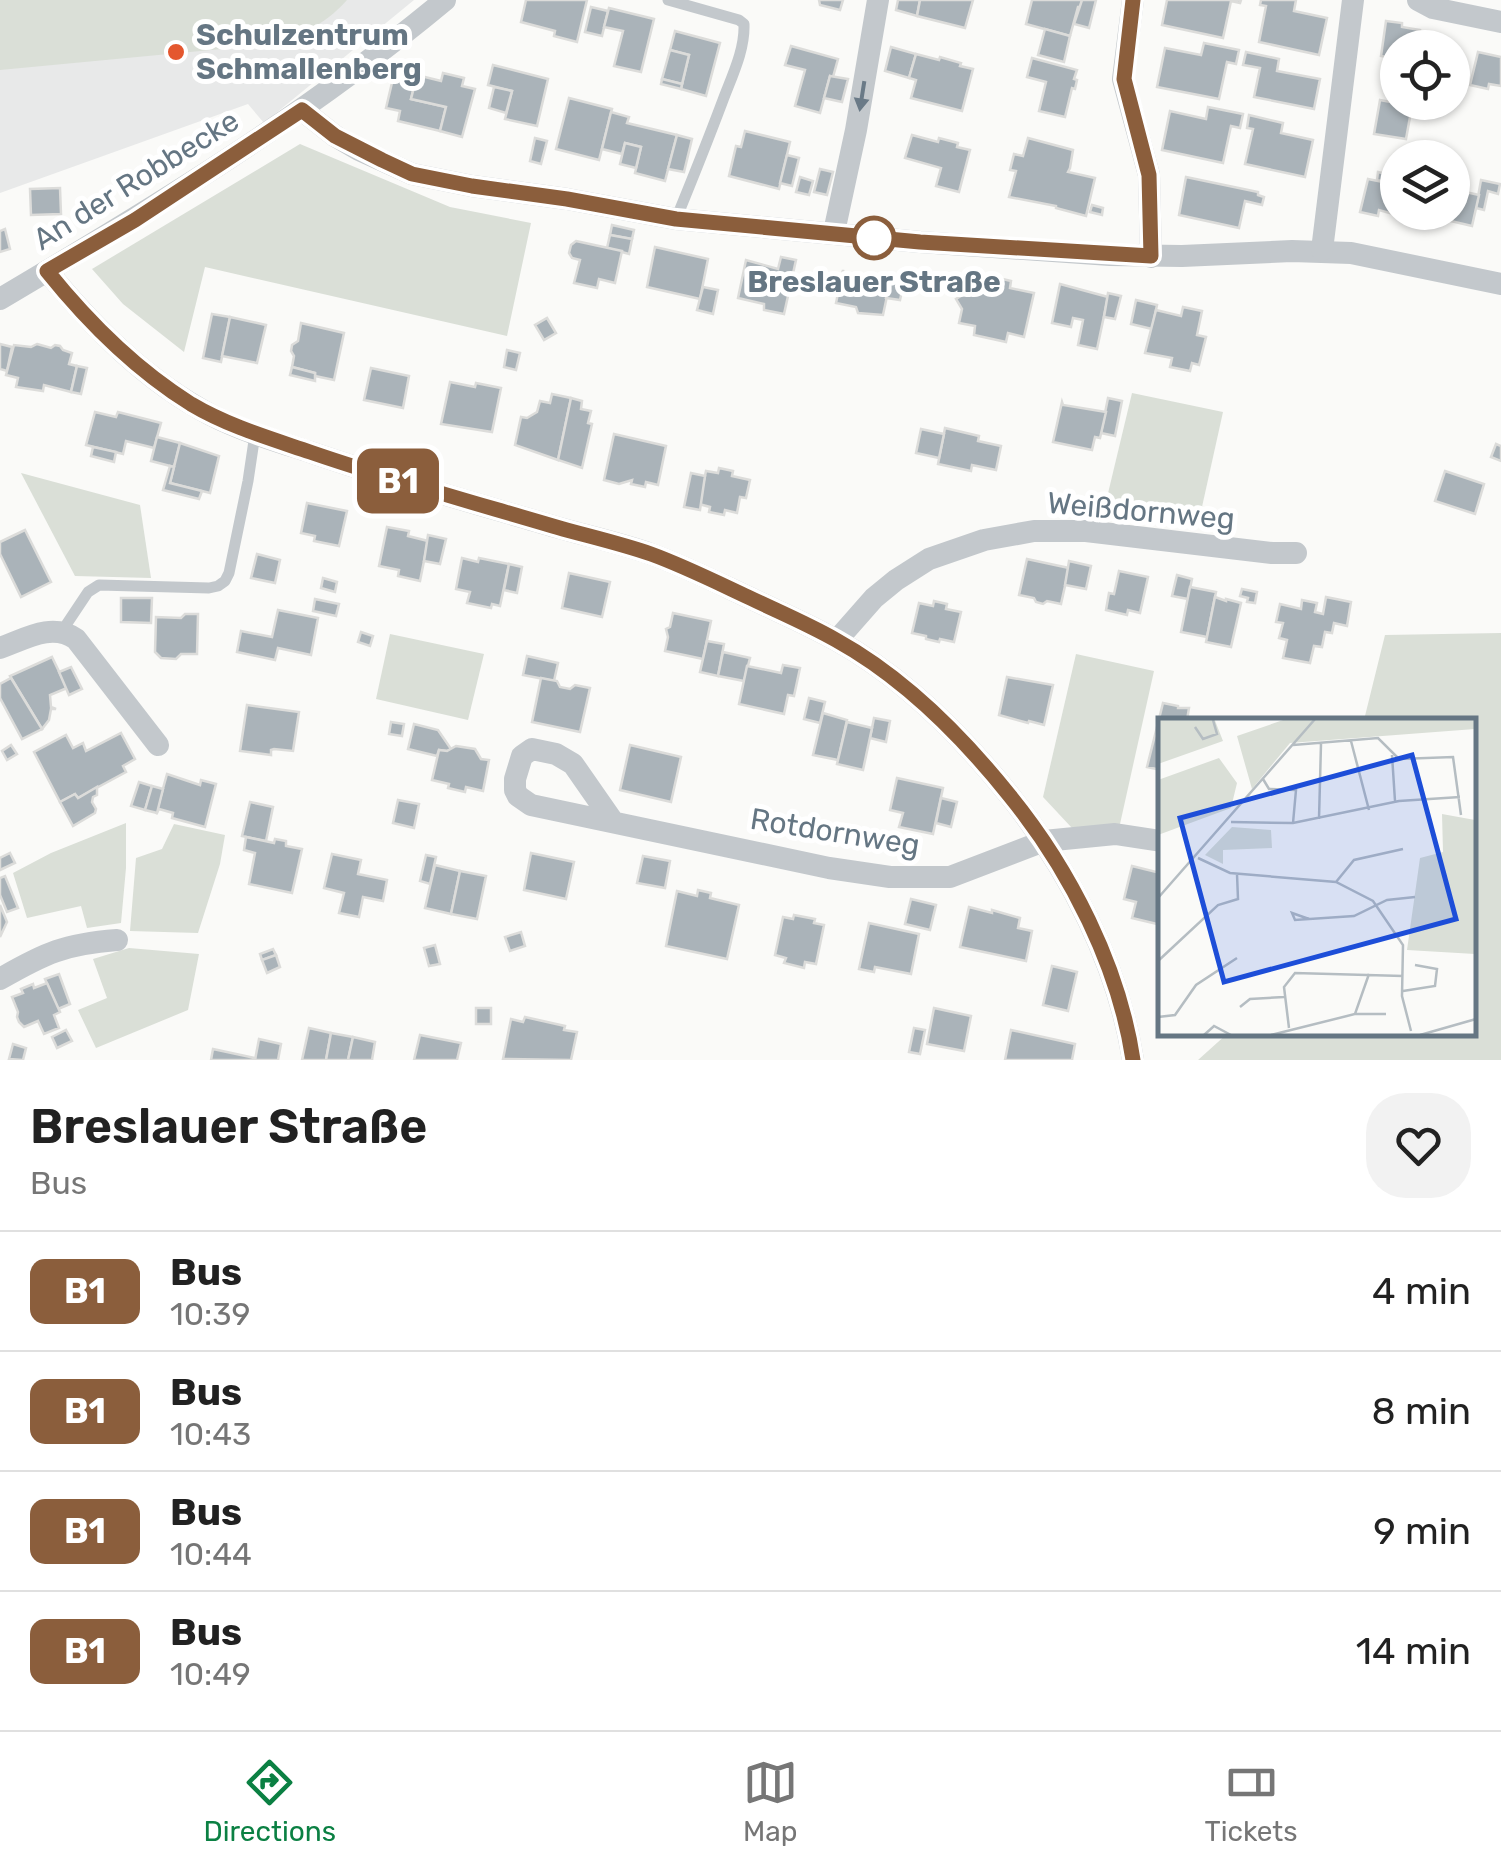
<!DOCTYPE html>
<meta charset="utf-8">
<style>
:root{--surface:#fff;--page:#f2f2f2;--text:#222;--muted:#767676;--line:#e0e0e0;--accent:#0b8043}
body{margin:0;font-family:Rubik,sans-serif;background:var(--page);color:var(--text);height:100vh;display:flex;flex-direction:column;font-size:38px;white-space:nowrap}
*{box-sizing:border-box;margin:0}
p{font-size:32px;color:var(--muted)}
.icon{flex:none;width:55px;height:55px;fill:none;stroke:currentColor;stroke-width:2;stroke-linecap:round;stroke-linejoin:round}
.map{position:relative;height:1060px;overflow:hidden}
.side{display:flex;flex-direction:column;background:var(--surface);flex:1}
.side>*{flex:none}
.badge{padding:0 20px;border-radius:15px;font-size:35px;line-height:65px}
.tools{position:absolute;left:1380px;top:30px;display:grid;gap:20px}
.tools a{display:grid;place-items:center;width:90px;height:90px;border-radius:50%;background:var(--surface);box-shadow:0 2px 8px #0004;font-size:50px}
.map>.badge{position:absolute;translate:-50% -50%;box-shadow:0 0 0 5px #fff}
.round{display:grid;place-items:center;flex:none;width:105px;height:105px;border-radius:40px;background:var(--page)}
.headline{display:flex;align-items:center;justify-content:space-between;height:170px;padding:0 30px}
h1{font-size:48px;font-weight:600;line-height:75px}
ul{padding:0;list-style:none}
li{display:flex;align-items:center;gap:30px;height:120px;padding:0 30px;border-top:2px solid var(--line)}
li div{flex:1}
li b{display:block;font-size:38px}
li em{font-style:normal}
li .badge{min-width:110px;font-weight:700;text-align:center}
.dock{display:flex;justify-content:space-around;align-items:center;height:140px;border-top:2px solid var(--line);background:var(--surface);font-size:28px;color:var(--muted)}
.dock a{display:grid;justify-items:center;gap:5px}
.dock .selected{color:var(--accent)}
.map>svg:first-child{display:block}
</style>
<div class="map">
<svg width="1501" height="1060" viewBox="0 0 1501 1060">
<rect width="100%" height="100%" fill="#fafaf8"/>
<polygon fill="#e8e9e9" points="0,0 414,0 264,123 248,104 0,193"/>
<g fill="#dadfd7">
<path d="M0,0H347C324,26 297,38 264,45L0,70Z"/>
<polygon points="300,144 450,207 531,223 507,336 205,267 184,352 123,304 92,269"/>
<polygon points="1132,393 1223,412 1198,525 1104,510"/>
<polygon points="21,473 140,505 151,578 75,576"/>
<polygon points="1501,633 1501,1060 1198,1060 1228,1033 1474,1032 1474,720 1364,720 1385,635"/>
<polygon points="390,634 484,654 468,720 376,699"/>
<polygon points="1076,654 1154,671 1120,824 1072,828 1043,797"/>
<polygon points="126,823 126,868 121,923 87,928 81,906 27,918 13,873 51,853"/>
<polygon points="174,824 225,835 220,864 198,933 130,931 136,858 162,849"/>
<polygon points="129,948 199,954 188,1010 96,1048 78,1010 107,998 93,959"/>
</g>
<g fill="#aab3b9" stroke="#dcdcda" stroke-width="2.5">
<polygon points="526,0 587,0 577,42 554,36 555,31 521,22"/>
<polygon points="819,0 843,0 840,10 820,5"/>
<polygon points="898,0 920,0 917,16 896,10"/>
<polygon points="920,0 973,0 965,28 917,16"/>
<polygon points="1032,0 1082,0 1081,7 1078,7 1070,36 1026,24"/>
<polygon points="1082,0 1096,0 1089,28 1074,24"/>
<polygon points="1167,0 1241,0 1240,3 1231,1 1223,38 1162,25"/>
<polygon points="1261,0 1296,0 1294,11 1327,18 1319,55 1259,42 1266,6 1260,5"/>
<polygon points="591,7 608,11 602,36 585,32"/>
<polygon points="609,8 654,19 641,72 614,66 623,31 604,27"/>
<polygon points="1386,21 1402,23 1402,27 1420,30 1417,48 1398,48 1398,59 1381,56"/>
<polygon points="1045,29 1070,36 1064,62 1038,55"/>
<polygon points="675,31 720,43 706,96 681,89 689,55 670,50"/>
<polygon points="1204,43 1239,50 1236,64 1227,62 1219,99 1157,87 1165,48 1201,55"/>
<polygon points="791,46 838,59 833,77 830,76 820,113 795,106 805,70 785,65"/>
<polygon points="891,47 916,54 909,78 885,71"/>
<polygon points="670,50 689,55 682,84 662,79"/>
<polygon points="1246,52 1279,59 1277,71 1320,79 1314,109 1254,97 1260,68 1243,65"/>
<polygon points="1478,52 1501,57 1501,86 1489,84 1488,89 1470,85"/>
<polygon points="916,54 939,60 940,57 961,63 960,66 973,69 962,111 911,98 916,80 909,78"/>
<polygon points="1032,58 1077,70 1074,79 1077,80 1075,89 1072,88 1065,117 1039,111 1046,82 1027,77"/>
<polygon points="493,65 548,79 537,126 505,119 512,91 488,85"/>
<polygon points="395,70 417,75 411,99 446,107 440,131 398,121 400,111 386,108"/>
<polygon points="443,73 464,78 462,86 475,89 462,137 440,131 446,107 411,99 417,75 441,81"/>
<polygon points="830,76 848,79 842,102 824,98"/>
<polygon points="662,79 682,84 681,89 661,84"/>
<polygon points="494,87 512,91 506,113 489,108"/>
<polygon points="569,98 612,109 599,160 556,149"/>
<polygon points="1380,100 1412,106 1406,139 1374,134"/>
<polygon points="1208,107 1243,114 1240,128 1231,126 1223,163 1162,150 1170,111 1206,119"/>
<polygon points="611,112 629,117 627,123 677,135 665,181 635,173 641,147 625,143 622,154 602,149"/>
<polygon points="1249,115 1283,123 1281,133 1313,140 1305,177 1245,164 1253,129 1247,128"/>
<polygon points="745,131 790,142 779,189 729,176 736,146 741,147"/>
<polygon points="677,135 692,139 684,172 668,169"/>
<polygon points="912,135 938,142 939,138 958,143 957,147 970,150 959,192 936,186 941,168 905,158"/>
<polygon points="535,138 547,141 541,164 530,161"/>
<polygon points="1028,138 1073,150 1070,168 1068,172 1095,178 1086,216 1056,208 1056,206 1009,197 1016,171 1010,170 1014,154 1023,156"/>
<polygon points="625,143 641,147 636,168 620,164"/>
<polygon points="787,155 799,158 792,186 780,183"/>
<polygon points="820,169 833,172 827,195 814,192"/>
<polygon points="1378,172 1398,177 1398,185 1377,180"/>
<polygon points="800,177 813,181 809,195 796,192"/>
<polygon points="1186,177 1258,192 1258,195 1264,197 1262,205 1245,201 1239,228 1179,215"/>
<polygon points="1368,179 1398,185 1393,214 1379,210 1378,216 1360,212"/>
<polygon points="1481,180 1500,184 1498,194 1488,191 1484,210 1476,208"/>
<polygon points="60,188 61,214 31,215 30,189"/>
<polygon points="1452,189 1479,195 1472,226 1438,218 1439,212 1452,212"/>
<polygon points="1092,205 1103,208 1102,215 1090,212"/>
<polygon points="612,225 634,230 632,239 610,235"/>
<polygon points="5,229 10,249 0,252 0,231"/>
<polygon points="610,235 632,239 629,254 607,248"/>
<polygon points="576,241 622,251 615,283 599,279 597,288 574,283 580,260 572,258 569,253 571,245"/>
<polygon points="655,247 708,259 700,299 647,287"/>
<polygon points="781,257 796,260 784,314 764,310 764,304 738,298 746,260 778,269"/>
<polygon points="843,270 844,274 863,278 865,275 890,282 883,315 858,313 856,307 836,303"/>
<polygon points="891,273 905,277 900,300 886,298"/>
<polygon points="969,273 975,275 978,281 989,283 990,276 1011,281 1010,288 1034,293 1024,337 1008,333 1006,342 974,335 975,326 959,323 962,309 956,299 966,293 967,288 962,283 963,277"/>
<polygon points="1060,284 1108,297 1097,349 1078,345 1083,320 1073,318 1071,327 1052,323"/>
<polygon points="703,287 718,290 713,314 697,310"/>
<polygon points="1108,293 1121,296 1115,319 1104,317"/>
<polygon points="1136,300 1157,305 1152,329 1131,324"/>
<polygon points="1183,307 1202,311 1197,335 1206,337 1199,365 1192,363 1190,371 1170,367 1172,358 1145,353 1156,310 1181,316"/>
<polygon points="212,314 230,317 221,362 203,358"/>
<polygon points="230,317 266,325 257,363 222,356"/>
<polygon points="547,318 556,333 544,340 535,325"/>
<polygon points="301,323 344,333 334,380 315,376 315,373 292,367 294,356 291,351 292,345 298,341"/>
<polygon points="0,344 12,347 7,371 0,369"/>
<polygon points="37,344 51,348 55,345 60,346 63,350 72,353 69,364 77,366 71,392 44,385 43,391 16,387 18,378 6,375 14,345 31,347"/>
<polygon points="507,350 520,353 516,370 504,367"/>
<polygon points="77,366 87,368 81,394 71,392"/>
<polygon points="292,367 315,373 315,381 290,375"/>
<polygon points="371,368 409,376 403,408 364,400"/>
<polygon points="450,382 475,387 476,383 501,388 492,432 441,424"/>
<polygon points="552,394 571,398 558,460 515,445 521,417 527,418 537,412 540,401 550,403"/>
<polygon points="571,398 582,401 581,409 591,411 588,423 592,424 582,468 558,460"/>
<polygon points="1108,398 1122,401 1115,436 1101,433"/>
<polygon points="1062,402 1063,405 1106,412 1100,438 1095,437 1092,450 1053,442"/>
<polygon points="95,412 116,417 118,412 161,423 154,448 126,441 123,454 86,445"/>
<polygon points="945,428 979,436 978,441 1001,446 996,470 972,465 971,471 938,464"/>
<polygon points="921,429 944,434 939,458 916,453"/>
<polygon points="614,434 666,446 658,485 646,482 645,487 631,484 632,480 619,484 604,480"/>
<polygon points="157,437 180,443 174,467 151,461"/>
<polygon points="180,443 219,456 210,493 170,483"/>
<polygon points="1496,444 1501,446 1501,461 1491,457"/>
<polygon points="93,447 116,452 114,462 91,456"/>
<polygon points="170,466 174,467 170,483 202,491 199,499 163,490"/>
<polygon points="719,468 733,471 732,476 750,480 746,498 740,497 737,513 725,510 724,515 709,512 710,507 699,504 706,471 718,473"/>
<polygon points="1445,471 1484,484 1475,514 1435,501"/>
<polygon points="691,473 705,476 700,510 684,507"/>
<polygon points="307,503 347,511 339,546 314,541 315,536 301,533"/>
<polygon points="387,527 409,531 408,536 428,541 420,581 398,576 399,570 379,566"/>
<polygon points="25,530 51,582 21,597 0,554 0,542"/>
<polygon points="428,535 446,539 440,564 424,561"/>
<polygon points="257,554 280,560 275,583 251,578"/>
<polygon points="462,558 478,562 479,558 509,564 500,606 492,604 491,608 467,603 470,592 456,589"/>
<polygon points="1027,559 1069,568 1061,604 1047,601 1043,604 1036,602 1034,598 1019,595"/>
<polygon points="1069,561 1091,566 1086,589 1065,585"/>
<polygon points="509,564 522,567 517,593 504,590"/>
<polygon points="1119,571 1148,577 1140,613 1128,610 1127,615 1106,610 1109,593 1114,594"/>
<polygon points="569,573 610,582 602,617 562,608"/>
<polygon points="1177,575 1192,579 1188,599 1172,596"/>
<polygon points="323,578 337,582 335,592 321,588"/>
<polygon points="1190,587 1216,592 1207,637 1181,632"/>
<polygon points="1242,589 1257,592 1255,603 1247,602 1248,598 1240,596"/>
<polygon points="1215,597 1226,601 1226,599 1241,603 1231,647 1206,642"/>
<polygon points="1326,597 1351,602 1347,626 1334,623 1332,633 1325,632 1322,647 1314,646 1310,663 1283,658 1287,640 1279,638 1283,623 1276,622 1280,604 1301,609 1302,600 1317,603 1315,612 1323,614"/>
<polygon points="121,598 152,598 151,623 121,622"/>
<polygon points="315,599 339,604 336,616 313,611"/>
<polygon points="934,601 947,604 946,609 961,612 954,642 940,639 939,642 926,639 926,636 912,633 919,603 933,606"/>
<polygon points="278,610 318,618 311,655 278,648 275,660 237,652 241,631 272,637"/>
<polygon points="673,613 711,621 703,659 665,651 668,637 666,629 670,627"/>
<polygon points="185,614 198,614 197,654 181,654 176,659 161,658 155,652 156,617 181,618"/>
<polygon points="361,632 373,636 370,646 358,642"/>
<polygon points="707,641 724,644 718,676 700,672"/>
<polygon points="723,652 750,658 744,681 718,676"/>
<polygon points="527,656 558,663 554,681 523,675"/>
<polygon points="52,657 67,688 50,695 51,707 56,709 51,709 49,720 42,729 10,676"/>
<polygon points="783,665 800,668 794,696 788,695 784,714 739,704 747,666 781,673"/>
<polygon points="71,667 82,689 69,695 59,672"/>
<polygon points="1007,677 1053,685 1044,725 1029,721 1028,723 999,715"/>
<polygon points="11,678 42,729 22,739 0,698 0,684"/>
<polygon points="541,678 557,681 560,687 570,689 575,685 590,688 580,732 532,722"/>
<polygon points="809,698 825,702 820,723 804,719"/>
<polygon points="1163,703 1178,706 1178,708 1189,708 1187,720 1161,720 1161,770 1147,767"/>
<polygon points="247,705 299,712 293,751 274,749 271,750 271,755 240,751"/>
<polygon points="823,713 847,720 838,760 813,755"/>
<polygon points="874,718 890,721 886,742 870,738"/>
<polygon points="391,722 404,724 402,736 389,734"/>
<polygon points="847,722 872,728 863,770 837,764"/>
<polygon points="414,724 438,730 451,749 447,751 439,750 437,756 408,749"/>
<polygon points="121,733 135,759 123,766 126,772 78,798 75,794 60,802 34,752 66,735 73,748 83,743 86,751"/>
<polygon points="11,745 17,754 7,760 2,751"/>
<polygon points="630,745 681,757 671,802 620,790"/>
<polygon points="456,746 475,749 481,759 489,760 483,791 466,787 465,792 448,788 449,784 432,780 439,750 447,751"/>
<polygon points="167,774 200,785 201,780 216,784 205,827 172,818 173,813 159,809 156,814"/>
<polygon points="897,778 943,788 933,834 899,827 903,813 890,810"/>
<polygon points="139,782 152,786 145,810 131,806"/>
<polygon points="152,786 163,789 157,813 145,810"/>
<polygon points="97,787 97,795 93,797 92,802 96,809 95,813 73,826 60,802 75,794 78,798"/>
<polygon points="941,798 957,802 951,827 936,823"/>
<polygon points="398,800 419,804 414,828 393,823"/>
<polygon points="250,802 273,807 266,841 242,836"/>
<polygon points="246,837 274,843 275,839 286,841 286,846 302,849 292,893 249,884 255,853 244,850"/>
<polygon points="10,853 15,863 0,870 0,858"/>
<polygon points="531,853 574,862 566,899 524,890"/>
<polygon points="332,854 361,860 358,874 387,880 383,901 363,897 359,917 339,913 344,893 324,888"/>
<polygon points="426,855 436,857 430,884 420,881"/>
<polygon points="643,856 670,861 665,888 637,883"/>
<polygon points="435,865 460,871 451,914 425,908"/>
<polygon points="1132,866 1156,872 1161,869 1161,925 1132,918 1136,902 1124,899"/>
<polygon points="460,871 486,876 477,919 451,914"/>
<polygon points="5,876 18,908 7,912 0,895 0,878"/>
<polygon points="698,890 711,893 710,898 739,905 727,959 666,946 677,891 697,896"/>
<polygon points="911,899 936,905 930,930 905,924"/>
<polygon points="0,905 7,922 0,937"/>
<polygon points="969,907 992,913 992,910 1020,918 1018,928 1032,931 1026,961 960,947"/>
<polygon points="794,915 815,919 814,923 824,925 816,964 805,962 804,968 784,963 786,958 775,955 783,917 793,919"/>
<polygon points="869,923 919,934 911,974 875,967 874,972 859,969"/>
<polygon points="521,932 525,946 510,951 505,937"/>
<polygon points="435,945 440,964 429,966 424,948"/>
<polygon points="273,949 276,955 262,960 260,954"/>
<polygon points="276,955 280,967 267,973 262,960"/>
<polygon points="1052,966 1077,972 1068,1011 1043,1005"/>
<polygon points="59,974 70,1004 58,1009 45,979"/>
<polygon points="47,983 60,1012 54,1015 59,1028 44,1034 38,1021 24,1027 19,1022 17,1017 18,1012 12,997 23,993 21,989 33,984 34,988"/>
<rect x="476" y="1008" width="15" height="16"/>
<polygon points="934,1008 971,1016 964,1051 927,1044"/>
<polygon points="525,1017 565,1026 564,1030 577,1032 571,1060 503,1059 511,1019 523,1022"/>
<polygon points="309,1028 331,1033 326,1060 302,1060"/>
<polygon points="914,1028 925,1030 920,1054 909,1052"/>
<polygon points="66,1030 72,1041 57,1048 52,1037"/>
<polygon points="1011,1030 1075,1044 1072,1060 1005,1060"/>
<polygon points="331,1033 353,1037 348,1060 326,1060"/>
<polygon points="420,1035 461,1043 457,1060 414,1060"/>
<polygon points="353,1037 375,1042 372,1060 348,1060"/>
<polygon points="259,1039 281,1044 278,1060 255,1060"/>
<polygon points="13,1044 26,1048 23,1060 9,1059"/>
<polygon points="213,1049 255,1058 255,1060 211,1060"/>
</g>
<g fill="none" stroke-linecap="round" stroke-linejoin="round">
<g stroke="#c3c8cc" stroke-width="11">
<path d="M668,0L739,20L744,24C745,50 732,76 723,100C708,140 692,180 676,219"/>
<polyline points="62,631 88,592 99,585 209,588 218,586 225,581 229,573 248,481 255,434"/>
</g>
<g stroke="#c3c8cc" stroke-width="22">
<polyline points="1133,0 1123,79 1149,175 1151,257"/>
<polyline points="1418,0 1433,8 1501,22"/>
<polyline points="302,110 335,136 359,150 412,174 472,186 567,199 676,219 920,242 1110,255 1182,256 1292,251 1351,253 1501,284"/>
<polyline points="834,232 856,130 878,0"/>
<polyline points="1322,250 1353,0"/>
<path d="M47,271C93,327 146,381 211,415C242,431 276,441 310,452C391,480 474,503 556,527C587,536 620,543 651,554C684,566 716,582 748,597C777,611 808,624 836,640C903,677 962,736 1010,796C1070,871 1118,964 1133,1060"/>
<path d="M0,299C154,208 307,115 445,0"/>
<polyline points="837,640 874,598 896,580 929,559 984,540 1034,531 1086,531 1272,553 1296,553"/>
<path d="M0,648C25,639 52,622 76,639L158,745"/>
<polyline points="612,820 573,764 556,754 532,749 522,756 515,779 515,790 518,796 531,805 829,868 890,877 950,877 1044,841 1115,834 1161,841"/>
<path d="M0,979C45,953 65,944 117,940"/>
</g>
</g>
<defs><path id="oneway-solid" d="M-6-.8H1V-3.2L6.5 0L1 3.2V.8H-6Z" transform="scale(2.5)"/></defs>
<use fill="#6a7a87" href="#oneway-solid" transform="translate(862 96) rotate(99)"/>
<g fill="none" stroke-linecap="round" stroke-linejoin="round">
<defs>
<path id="line" d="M1133,0L1124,79L1149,175L1151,256L920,242L676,219L567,199L472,186L412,174L382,160L335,136L302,110L135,220L47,271C88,322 135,369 191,404C228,426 269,438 310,452C394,481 479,504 563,529C592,537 622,544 651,554C684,566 716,582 748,597C777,611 808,624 836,640C903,677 962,736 1010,796C1070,870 1119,966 1133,1060"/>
</defs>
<use href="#line" stroke="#fff" stroke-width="22"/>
<use href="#line" stroke="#8b5e3c" stroke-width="15"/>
</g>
<circle fill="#e4572e" stroke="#fff" stroke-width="4" cx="176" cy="52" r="10"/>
<circle fill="#fff" stroke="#8b5e3c" stroke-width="5" cx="874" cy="238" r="20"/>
<g text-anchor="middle" stroke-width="10" stroke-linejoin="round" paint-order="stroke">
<g font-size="30" font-weight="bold" fill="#657683" stroke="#fff" text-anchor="start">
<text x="196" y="45">Schulzentrum<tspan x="196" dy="34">Schmallenberg</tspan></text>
</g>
<g font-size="30" fill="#657683" stroke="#fff">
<text transform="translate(136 180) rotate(-32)" y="10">An der Robbecke</text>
<text transform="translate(1141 511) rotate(5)" y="10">Weißdornweg</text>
<text transform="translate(835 832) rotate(9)" y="10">Rotdornweg</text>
</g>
<g font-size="30" font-weight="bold" fill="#657683" stroke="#fff">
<text x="874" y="292">Breslauer Straße</text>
</g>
</g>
<g transform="translate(1158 718)">
<rect width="318" height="318" fill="#fafaf8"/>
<path d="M0,0H56L65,23L0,46ZM131,0H317V11L132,25L94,71L79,18ZM61,40L79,65L73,90L0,117V62ZM284,96L317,102V236L249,232L262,140L285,134ZM74,109L113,112L114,130L65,132V146L47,137Z" fill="#dadfd7"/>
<path fill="none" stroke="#b5bdc2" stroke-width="2.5" d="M37,9L45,21L59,16L55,2M193,23L211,92M135,27L220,20L241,41L295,39L303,97M234,37L237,83M105,61L111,71L138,72L135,105M161,101L163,26M73,104L135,105L241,83L302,79M40,140L72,155L178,164L215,183L245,227L244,278L253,313M178,164L196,142L245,131M0,180L158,0M151,201L134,195L137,202L196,198L229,182L257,179M0,243L60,187L80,181L79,156M245,273L277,268L279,251L257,247M82,289L92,281L126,279M197,296H228M0,299L17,297L38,267L79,240M131,310L126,269L137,255L245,258M46,317L56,308L73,317M113,317L197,296L211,256M262,317L318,301"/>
<path fill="#1d4ed8" fill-opacity="0.15" stroke="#1d4ed8" stroke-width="5" d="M254,37L298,201L66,264L22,100Z"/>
<rect width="318" height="318" fill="none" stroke="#657683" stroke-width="5"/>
</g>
</svg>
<div class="tools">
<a><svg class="icon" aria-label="locate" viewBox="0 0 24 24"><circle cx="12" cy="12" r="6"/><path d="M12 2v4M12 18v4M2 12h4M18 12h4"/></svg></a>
<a><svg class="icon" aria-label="layers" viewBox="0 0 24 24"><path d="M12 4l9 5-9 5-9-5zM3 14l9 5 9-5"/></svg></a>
</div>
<b class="badge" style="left:398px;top:481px;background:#8b5e3c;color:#fff">B1</b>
</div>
<section class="side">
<div class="headline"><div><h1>Breslauer Straße</h1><p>Bus</p></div><a class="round"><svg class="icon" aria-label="heart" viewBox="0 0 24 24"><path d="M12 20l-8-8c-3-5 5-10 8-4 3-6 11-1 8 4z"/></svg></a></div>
<ul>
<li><span class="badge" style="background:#8b5e3c;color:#fff">B1</span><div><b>Bus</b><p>10:39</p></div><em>4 min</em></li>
<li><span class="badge" style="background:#8b5e3c;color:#fff">B1</span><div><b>Bus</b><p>10:43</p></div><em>8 min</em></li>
<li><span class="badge" style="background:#8b5e3c;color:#fff">B1</span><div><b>Bus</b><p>10:44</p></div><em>9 min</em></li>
<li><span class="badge" style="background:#8b5e3c;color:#fff">B1</span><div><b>Bus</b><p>10:49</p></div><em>14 min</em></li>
</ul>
</section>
<nav class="dock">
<a class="selected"><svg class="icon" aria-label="directions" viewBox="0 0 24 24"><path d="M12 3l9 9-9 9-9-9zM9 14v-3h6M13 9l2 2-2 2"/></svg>Directions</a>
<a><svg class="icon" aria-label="map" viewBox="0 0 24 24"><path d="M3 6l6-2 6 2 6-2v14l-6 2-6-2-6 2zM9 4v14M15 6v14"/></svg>Map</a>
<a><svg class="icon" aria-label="tickets" viewBox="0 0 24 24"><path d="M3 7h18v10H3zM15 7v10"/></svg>Tickets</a>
</nav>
